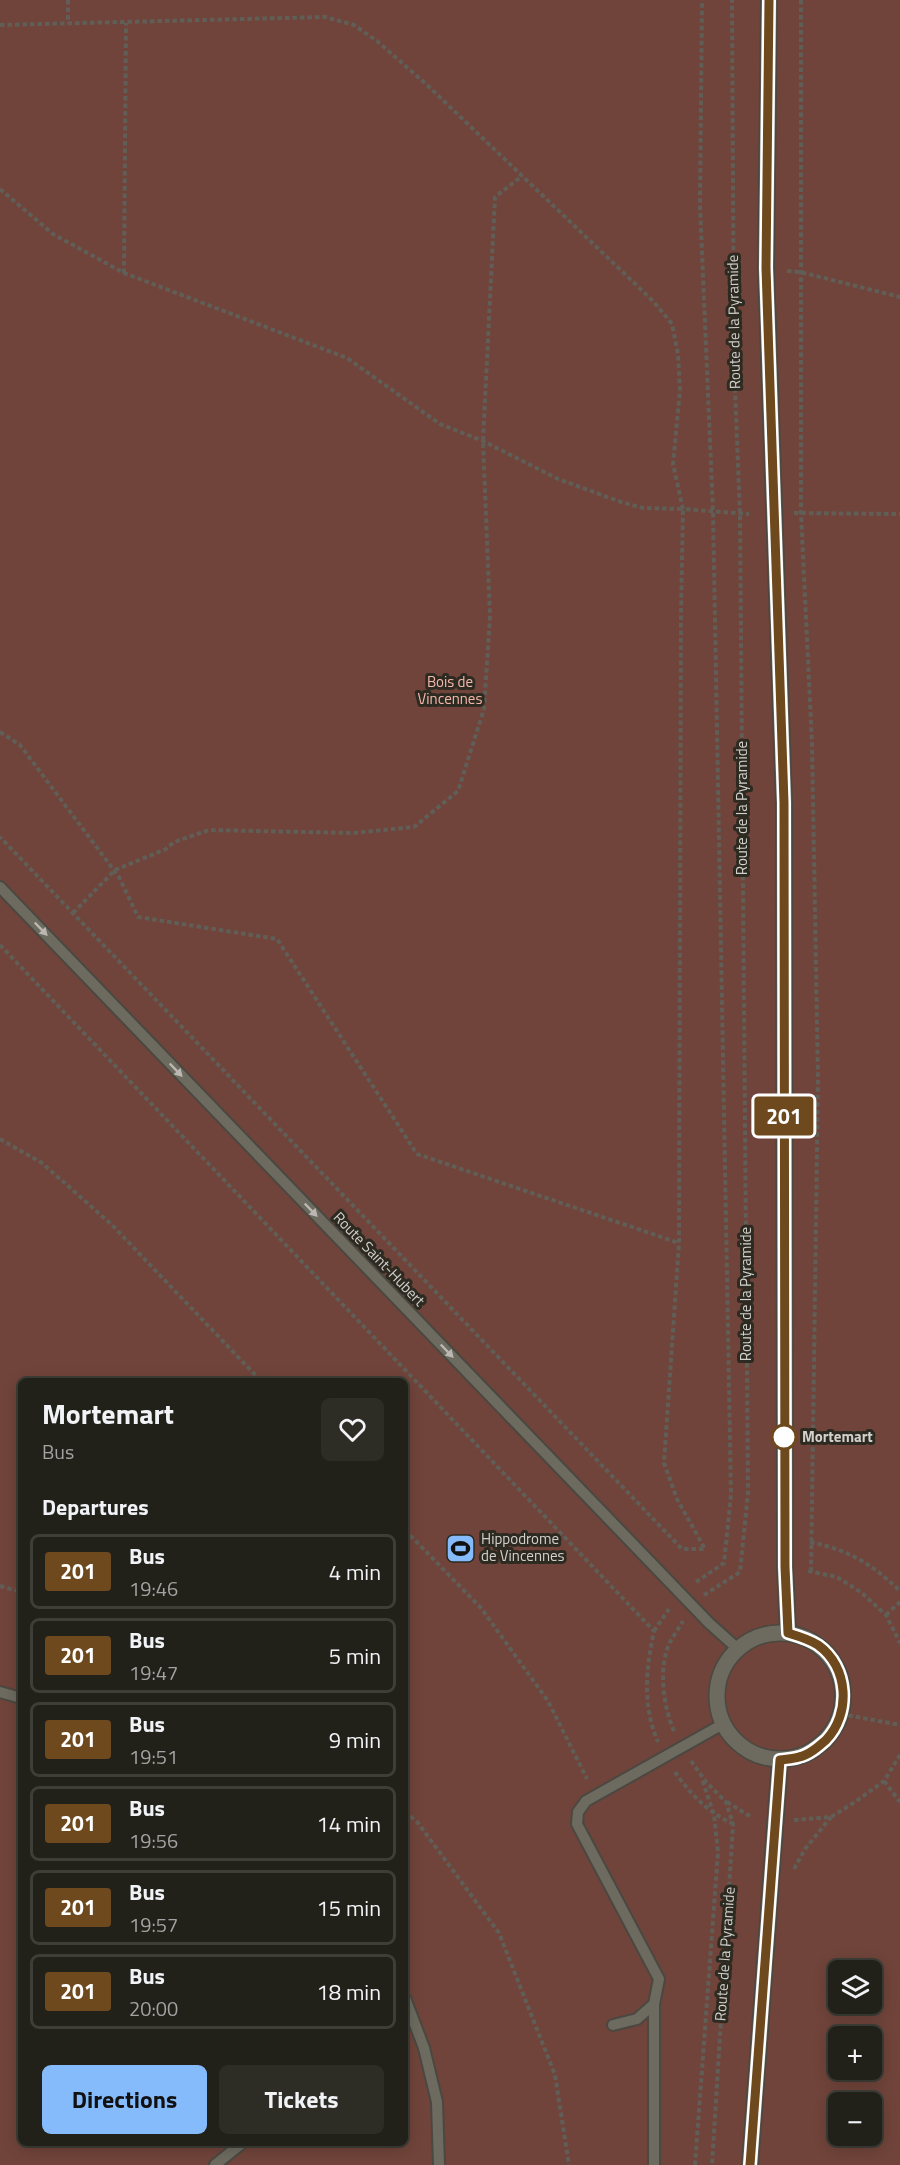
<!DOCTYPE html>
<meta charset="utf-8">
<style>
:root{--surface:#212019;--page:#2d2d26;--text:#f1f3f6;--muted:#a2a3a2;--line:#3e3e38;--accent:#86bbfb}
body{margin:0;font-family:"Titillium Web",sans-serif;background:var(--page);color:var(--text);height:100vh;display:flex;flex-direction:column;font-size:22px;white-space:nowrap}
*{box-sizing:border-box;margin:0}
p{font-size:20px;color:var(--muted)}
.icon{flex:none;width:33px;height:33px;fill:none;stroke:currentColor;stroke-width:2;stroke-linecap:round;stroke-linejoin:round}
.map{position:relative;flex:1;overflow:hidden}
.drawer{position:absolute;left:18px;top:1378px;width:390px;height:768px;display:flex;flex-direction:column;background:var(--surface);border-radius:9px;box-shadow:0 3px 15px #0003,0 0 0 2px var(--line)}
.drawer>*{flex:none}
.badge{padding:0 12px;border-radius:4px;font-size:21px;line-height:39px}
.buttons{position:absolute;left:828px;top:1960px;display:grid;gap:12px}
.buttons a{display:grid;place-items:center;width:54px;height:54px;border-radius:9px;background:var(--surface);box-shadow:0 3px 15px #0003,0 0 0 2px var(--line);font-size:30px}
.map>.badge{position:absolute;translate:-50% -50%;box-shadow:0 0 0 3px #fff}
h2{padding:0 24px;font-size:22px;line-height:54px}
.round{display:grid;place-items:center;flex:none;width:63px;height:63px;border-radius:9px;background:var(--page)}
.summary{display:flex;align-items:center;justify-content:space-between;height:102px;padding:0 24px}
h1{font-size:28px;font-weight:700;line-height:45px}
.cta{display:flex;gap:12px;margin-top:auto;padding:12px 24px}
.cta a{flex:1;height:69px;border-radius:9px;background:var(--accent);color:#111;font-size:24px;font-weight:700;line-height:69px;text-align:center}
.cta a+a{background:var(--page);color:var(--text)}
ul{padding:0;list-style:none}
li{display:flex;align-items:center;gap:18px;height:75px;margin:0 12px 9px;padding:0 12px;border:3px solid var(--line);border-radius:9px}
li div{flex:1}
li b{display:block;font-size:22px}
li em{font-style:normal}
li .badge{min-width:66px;font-weight:700;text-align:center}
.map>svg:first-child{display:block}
</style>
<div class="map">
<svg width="900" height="2165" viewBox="0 0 900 2165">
<rect width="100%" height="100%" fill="#2c2a21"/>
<path fill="#70443a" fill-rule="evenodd" d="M0,0H900V2165H0ZM21,1382H405V2144H21ZM838,1971H872V2004H838ZM838,2037H872V2070H838ZM838,2103H872V2136H838Z"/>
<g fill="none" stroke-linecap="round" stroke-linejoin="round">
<defs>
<g id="service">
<polyline points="0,887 709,1623 738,1649"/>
<polyline points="0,1692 21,1698"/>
<polyline points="405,1998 424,2048 437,2102 439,2165"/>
<polyline points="613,2025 637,2019 654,2004 659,1979 577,1824 578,1812 586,1801 723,1724"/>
<polyline points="215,2165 241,2144"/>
<polyline points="654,2165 654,2004"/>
</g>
<g id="tertiary">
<polyline points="769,0 766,268 784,803 785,1567 788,1633"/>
<circle cx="780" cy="1696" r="63"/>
<polyline points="750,2165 780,1759"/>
</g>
</defs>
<use href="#service" stroke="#4a4841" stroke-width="14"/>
<use href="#tertiary" stroke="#4a4841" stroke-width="18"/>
<g stroke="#605e56" stroke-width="4" stroke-dasharray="4.5 3" stroke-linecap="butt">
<polyline points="68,0 68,22"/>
<polyline points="801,0 801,513 812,744 818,1081 811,1572"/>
<polyline points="0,25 325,17 354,25 377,41 426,84 653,301 672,324 678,354 680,390 673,464 683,509 749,514"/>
<polyline points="0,189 53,234 124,273 347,358 440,424 483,441 558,479 621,502 643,508 683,509 681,612 679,1243 664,1463 677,1499 705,1549 682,1549 0,837"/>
<polyline points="787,271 800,272 900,297"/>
<polyline points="124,273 126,23"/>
<polyline points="794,513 900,514"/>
<polyline points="0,732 20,745 119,877 138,917 277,939 417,1154 679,1243"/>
<polyline points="73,913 115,870 166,849 174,842 209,830 354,833 414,827 458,791 484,709 490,616 483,441 495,197 522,176"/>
<path d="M0,945L654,1631C646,1669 642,1705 658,1742"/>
<polyline points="0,1139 42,1163 111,1224 262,1382"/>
<polyline points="405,1530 481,1608 548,1701 587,1779"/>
<path d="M810,1542C849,1550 872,1564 900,1591"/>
<polyline points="808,1571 837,1577 862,1593 886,1615 900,1643"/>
<polyline points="696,1582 724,1563 731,1495 713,512 700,205 702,0"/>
<polyline points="0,1586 21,1592"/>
<polyline points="704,1595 740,1572 748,1493 740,514 734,365 732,0"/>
<polyline points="886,1615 900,1602"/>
<polyline points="654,1631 669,1609"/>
<polyline points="841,1714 900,1725"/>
<path d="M674,1731C663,1706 658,1667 670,1642C674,1635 679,1628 683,1621"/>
<polyline points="691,1761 706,1782 726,1802 733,1824 712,2165"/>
<path d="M675,1772C690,1794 708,1812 733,1824"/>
<polyline points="884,1781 900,1802"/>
<polyline points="727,1802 751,1817"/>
<polyline points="405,1811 418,1823 499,1933 555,2075 569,2165"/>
<polyline points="794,1820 831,1817 855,1802 884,1781 900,1755"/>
<polyline points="794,1869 805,1849 831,1817"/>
<polyline points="695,2165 718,1852 714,1815 702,1779"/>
</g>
<use href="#service" stroke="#6d6b60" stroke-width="10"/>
<use href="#tertiary" stroke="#6d6b60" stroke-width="15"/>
</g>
<defs><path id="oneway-solid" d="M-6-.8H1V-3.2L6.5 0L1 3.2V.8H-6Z" transform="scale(1.5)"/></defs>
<g fill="#bab8b1">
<use href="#oneway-solid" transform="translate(41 929) rotate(46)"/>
<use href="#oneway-solid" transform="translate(176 1070) rotate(46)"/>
<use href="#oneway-solid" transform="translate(311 1210) rotate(46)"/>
<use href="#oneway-solid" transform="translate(447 1351) rotate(46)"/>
</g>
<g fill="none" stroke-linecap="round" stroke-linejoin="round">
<defs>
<path id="line" d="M750,2165L780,1760C786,1759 793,1759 799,1757C809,1755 818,1747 826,1740C851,1714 849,1667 818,1645C809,1639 798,1636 788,1633L785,1567L784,803L766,268L769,0"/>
</defs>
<use href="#line" stroke="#fff" stroke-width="14"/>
<use href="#line" stroke="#6e491e" stroke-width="9"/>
</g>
<defs>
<symbol id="stadium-square" viewBox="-11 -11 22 22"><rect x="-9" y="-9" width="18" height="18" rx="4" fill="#86bbfb" stroke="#2c2a21"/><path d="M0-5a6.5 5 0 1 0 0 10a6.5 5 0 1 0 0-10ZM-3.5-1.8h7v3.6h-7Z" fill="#111"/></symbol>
</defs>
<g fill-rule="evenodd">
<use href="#stadium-square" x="444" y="1532" width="33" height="33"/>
</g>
<circle fill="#fff" stroke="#6e491e" stroke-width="3" cx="784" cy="1437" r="12"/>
<g text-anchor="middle" stroke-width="6" stroke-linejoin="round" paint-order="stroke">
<g font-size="15" fill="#d3d1cc" stroke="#2c2a21">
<text transform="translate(734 322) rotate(-91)" y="5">Route de la Pyramide</text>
<text transform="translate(742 808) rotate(-90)" y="5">Route de la Pyramide</text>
<text transform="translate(379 1259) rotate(46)" y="5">Route Saint-Hubert</text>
<text transform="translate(746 1294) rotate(-90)" y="5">Route de la Pyramide</text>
<text transform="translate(725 1954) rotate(-86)" y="5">Route de la Pyramide</text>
</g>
<g font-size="15" fill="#f6b8aa" stroke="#2c2a21">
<text x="450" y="687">Bois de<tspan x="450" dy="17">Vincennes</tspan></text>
</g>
<g font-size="15" font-weight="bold" fill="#d3d1cc" stroke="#2c2a21" text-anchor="start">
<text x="802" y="1442">Mortemart</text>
</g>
<g font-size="15" fill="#d3d1cc" stroke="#2c2a21" text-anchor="start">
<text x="481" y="1544">Hippodrome<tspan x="481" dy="17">de Vincennes</tspan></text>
</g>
</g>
</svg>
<div class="buttons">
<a><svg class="icon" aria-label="layers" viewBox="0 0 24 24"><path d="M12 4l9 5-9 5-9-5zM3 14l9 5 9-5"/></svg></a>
<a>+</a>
<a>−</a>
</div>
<b class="badge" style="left:784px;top:1116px;background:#6e491e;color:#fff">201</b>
<section class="drawer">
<div class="summary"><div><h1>Mortemart</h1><p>Bus</p></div><a class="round"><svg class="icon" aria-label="heart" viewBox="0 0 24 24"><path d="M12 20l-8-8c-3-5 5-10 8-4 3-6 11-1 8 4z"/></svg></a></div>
<h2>Departures</h2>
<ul>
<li><span class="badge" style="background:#6e491e;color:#fff">201</span><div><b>Bus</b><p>19:46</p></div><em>4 min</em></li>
<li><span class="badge" style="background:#6e491e;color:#fff">201</span><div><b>Bus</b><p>19:47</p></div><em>5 min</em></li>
<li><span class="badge" style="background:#6e491e;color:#fff">201</span><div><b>Bus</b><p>19:51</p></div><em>9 min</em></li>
<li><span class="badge" style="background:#6e491e;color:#fff">201</span><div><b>Bus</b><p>19:56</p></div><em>14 min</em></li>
<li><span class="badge" style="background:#6e491e;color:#fff">201</span><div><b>Bus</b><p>19:57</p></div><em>15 min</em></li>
<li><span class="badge" style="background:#6e491e;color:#fff">201</span><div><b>Bus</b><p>20:00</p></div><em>18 min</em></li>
</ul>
<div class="cta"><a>Directions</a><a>Tickets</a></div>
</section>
</div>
